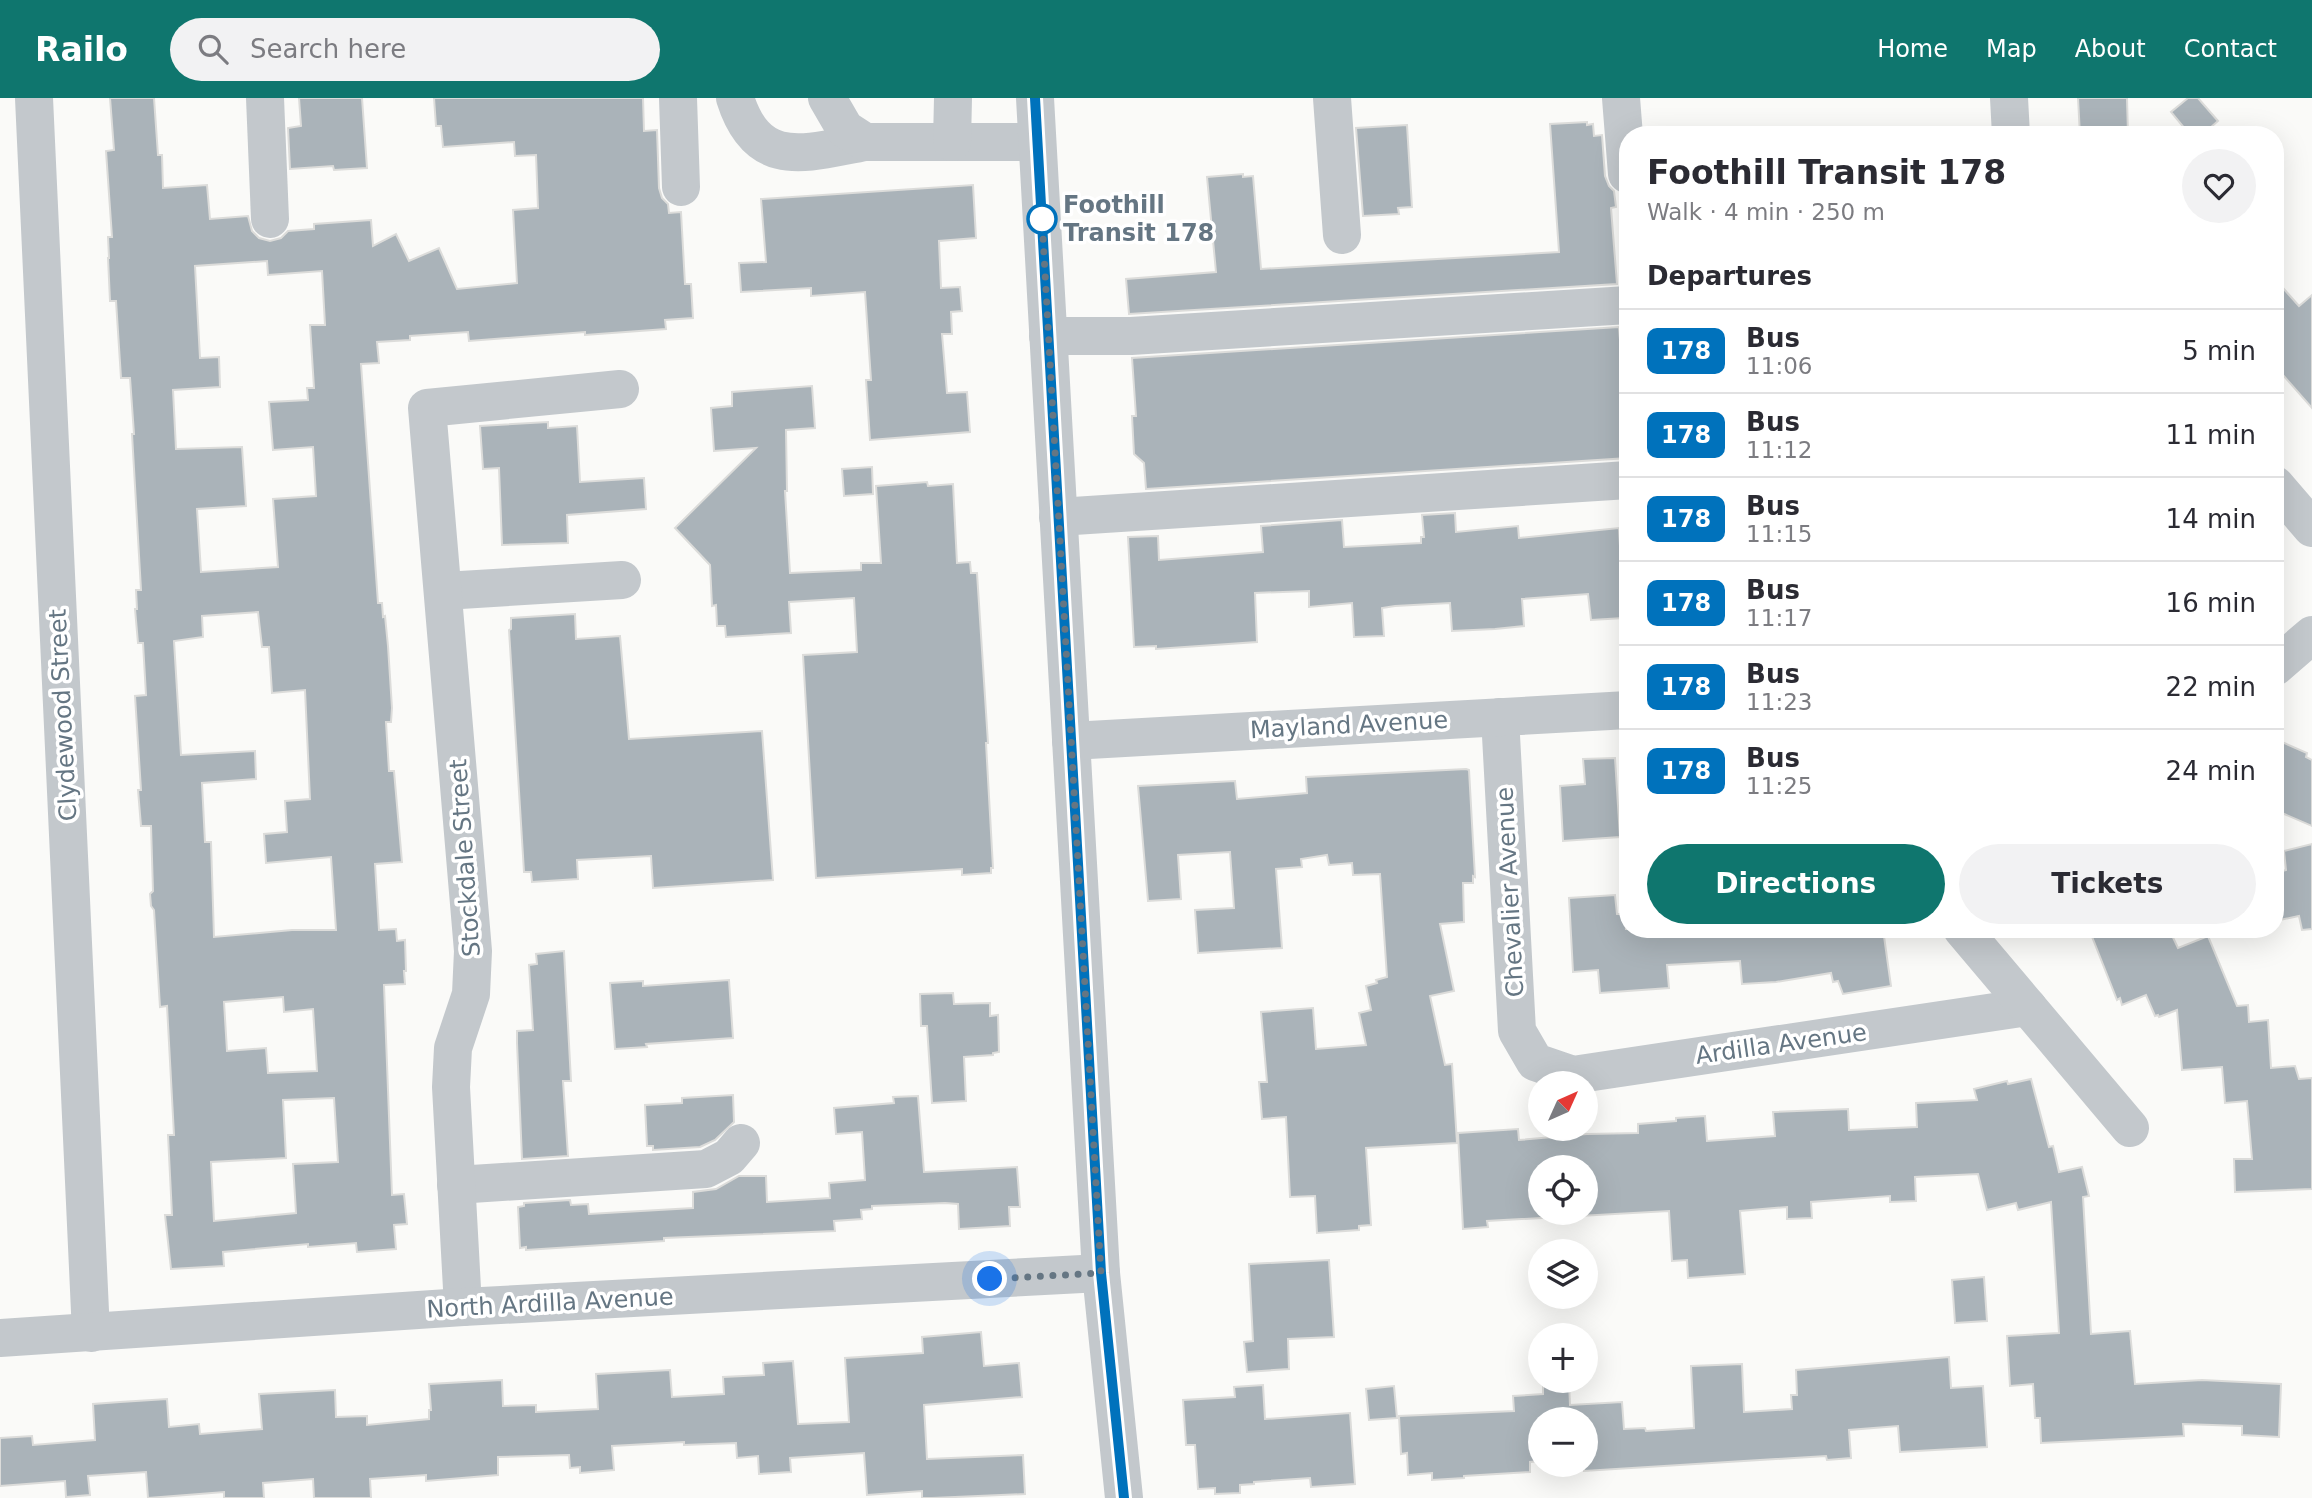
<!DOCTYPE html>
<meta charset="utf-8">
<style>
:root{--surface:#fff;--page:#f2f2f3;--text:#2b2b33;--muted:#7c7c81;--line:#e1e1e2;--accent:#0f766e}
body{margin:0;font-family:"DejaVu Sans",sans-serif;background:var(--page);color:var(--text);height:100vh;display:flex;flex-direction:column;font-size:26px;white-space:nowrap}
*{box-sizing:border-box;margin:0}
p{font-size:23px;color:var(--muted)}
.icon{flex:none;width:38px;height:38px;fill:none;stroke:currentColor;stroke-width:2;stroke-linecap:round;stroke-linejoin:round}
.map{position:relative;flex:1;overflow:hidden}
.sheet{position:absolute;left:1619px;top:28px;width:665px;height:812px;display:flex;flex-direction:column;background:var(--surface);border-radius:28px;box-shadow:0 7px 28px #0002}
.sheet>*{flex:none}
.badge{padding:0 14px;border-radius:10px;font-size:24px;line-height:46px}
.needle{width:46px;rotate:45deg}
.controls{position:absolute;left:1528px;top:973px;display:grid;gap:14px}
.controls a{display:grid;place-items:center;width:70px;height:70px;border-radius:50%;background:var(--surface);box-shadow:0 7px 28px #0002;font-size:35px}
.you{position:absolute;width:35px;height:35px;margin:-18px;border:5px solid #fff;border-radius:50%;background:#1a73e8;box-shadow:0 0 0 10px #1a73e833}
.map>.badge{position:absolute;translate:-50% -50%;box-shadow:0 0 0 4px #fff}
h2{padding:0 28px;font-size:26px;line-height:63px}
.round{display:grid;place-items:center;flex:none;width:74px;height:74px;border-radius:37px;background:var(--page)}
.headline{display:flex;align-items:center;justify-content:space-between;height:119px;padding:0 28px}
h1{font-size:33px;font-weight:700;line-height:52px}
.cta{display:flex;gap:14px;margin-top:auto;padding:14px 28px}
.cta a{flex:1;height:80px;border-radius:42px;background:var(--accent);color:#fff;font-size:28px;font-weight:700;line-height:80px;text-align:center}
.cta a+a{background:var(--page);color:var(--text)}
ul{padding:0;list-style:none}
li{display:flex;align-items:center;gap:21px;height:84px;padding:0 28px;border-top:2px solid var(--line)}
li div{flex:1}
li b{display:block;font-size:26px}
li em{font-style:normal}
li .badge{min-width:77px;font-weight:700;text-align:center}
header{display:flex;align-items:center;gap:42px;box-sizing:border-box;height:98px;padding:0 35px;background:var(--accent);color:#fff}
header strong{font-size:33px}
nav{display:flex;gap:38px;margin-inline-start:auto;font-size:24px}
.search{width:490px;height:63px;background:var(--page);display:flex;align-items:center;gap:18px;box-sizing:border-box;padding:0 24px;border-radius:38px;color:var(--muted);font-size:26px}
.map>svg:first-child{display:block}
</style>
<header>
<strong>Railo</strong>
<div class="search"><svg class="icon" aria-label="search" viewBox="0 0 24 24"><circle cx="10" cy="10" r="6"/><path d="M15 15l6 6"/></svg>Search here</div>
<nav><a>Home</a><a>Map</a><a>About</a><a>Contact</a></nav>
</header>
<div class="map">
<svg width="2312" height="1400" viewBox="0 0 2312 1400">
<rect width="100%" height="100%" fill="#fafaf8"/>
<g fill="#aab3b9" stroke="#dcdcda" stroke-width="2" fill-rule="evenodd">
<path d="M110,0H154L158,57H162L163,90L207,87L210,121L248,118L252,133L259,140L270,143L281,140L288,133L314,131V126L371,122L373,148L396,136L409,163L439,150L457,191L517,185L513,112L538,110L536,57L515,58L514,44L443,49L441,28H436L434,0H643L644,33L657,32L659,90L662,100L668,106L669,115L681,114L685,186H691L693,220L665,222L666,231L585,237V234L469,243L468,234L410,238V242L377,244L379,265L361,266L378,505H382L383,519L385,518L388,548L392,610L391,624H386L389,673H394L402,764L375,766L379,832L396,831L397,843L405,842L406,873H404L405,886L384,887L392,1097L404,1096L407,1126L394,1127L396,1151L357,1154L356,1145L308,1149V1146L223,1154L224,1168L171,1171L165,1117H172L168,1037H174L167,908L160,909L154,812L151,808L150,796L153,793L151,728H141L138,692H141L135,598L146,597L143,545H138L135,511H137L136,492H141L132,336H134L130,280H121L116,203H110L108,160H109L108,139H112L106,53L114,52ZM267,163L268,177L322,173L325,227H310L314,290H307L308,302L269,304L273,352L313,349L316,398L273,401L278,469L201,474L197,411L246,408L242,349L176,351L173,292L220,289L219,259L200,260L195,168ZM258,514L262,549H269L272,595L305,592L310,701L285,703L287,734L264,736L266,765L331,759L336,832H292L214,839L211,744H205L202,685L256,681L255,653L181,657L174,543L203,539L202,518ZM283,899L284,914L313,911L317,973L268,975L266,950L227,953L224,904ZM334,1000L338,1064L293,1066L296,1115L214,1123L211,1064L286,1060L283,1002Z"/>
<polygon points="299,0 362,0 367,70 334,72 333,68 290,71 288,30 301,28"/>
<polygon points="2078,0 2127,0 2128,37 2080,37"/>
<polygon points="2188,0 2198,0 2218,23 2202,37 2190,37 2171,14"/>
<polygon points="1587,24 1587,27 1593,26 1594,38 1602,37 1605,78 1609,88 1614,93 1616,109 1611,110 1617,186 1129,216 1126,181 1216,174 1207,79 1243,76 1243,79 1253,78 1261,171 1559,154 1550,26"/>
<polygon points="1407,27 1412,109 1398,110 1399,116 1363,118 1356,30"/>
<polygon points="973,87 976,140 939,143 941,190 960,189 962,213 951,214 952,236 942,236 947,295 967,294 970,334 870,342 866,282 871,282 865,194 811,198 811,190 741,194 739,165 766,164 761,101"/>
<polygon points="2275,181 2299,208 2312,197 2312,310 2275,268"/>
<polygon points="1619,229 1624,292 1628,292 1628,360 1146,391 1144,365 1134,356 1132,318 1136,318 1132,260"/>
<polygon points="812,288 815,330 786,332 787,393 785,393 790,475 861,472 861,465 881,465 876,388 927,384 928,388 953,386 957,465 970,464 971,475 977,475 988,645 986,645 993,770 991,770 991,775 962,777 962,771 816,780 803,557 857,554 854,500 789,504 791,535 726,539 725,528 717,528 716,507 712,508 710,467 675,430 756,350 714,353 711,310 732,308 732,294"/>
<polygon points="548,324 548,330 577,328 580,384 644,380 646,411 567,417 568,445 502,447 499,370 483,371 480,328"/>
<polygon points="872,369 873,396 844,398 842,371"/>
<polygon points="1455,415 1456,434 1518,428 1519,440 1619,430 1624,520 1591,522 1588,496 1522,501 1524,528 1495,531 1452,533 1450,505 1395,508 1382,510 1384,538 1354,539 1352,505 1309,509 1309,493 1255,495 1257,544 1156,551 1156,548 1134,549 1128,439 1158,438 1159,462 1263,454 1261,428 1342,422 1344,449 1421,445 1421,439 1424,439 1422,417"/>
<polygon points="575,516 576,541 620,538 629,641 762,633 773,782 653,790 651,758 577,762 578,781 532,784 531,774 524,774 509,532 511,531 511,520"/>
<polygon points="2275,641 2307,655 2306,659 2312,662 2312,728 2275,712"/>
<polygon points="1615,660 1620,739 1563,743 1560,688 1585,686 1583,661"/>
<polygon points="1466,671 1469,672 1475,779 1473,778 1473,785 1463,785 1464,824 1440,826 1454,893 1430,898 1445,967 1452,966 1457,1045 1366,1050 1371,1127 1359,1128 1359,1132 1317,1135 1315,1098 1290,1099 1286,1019 1262,1021 1259,984 1267,984 1261,914 1313,910 1316,951 1366,947 1359,915 1371,912 1366,888 1377,885 1376,882 1387,879 1380,776 1353,777 1352,765 1329,767 1327,757 1301,761 1302,769 1276,771 1282,850 1198,855 1195,812 1234,810 1230,754 1178,757 1181,801 1148,803 1138,688 1235,683 1237,701 1307,695 1306,679"/>
<polygon points="2312,746 2312,831 2302,832 2299,818 2275,823 2275,775 2286,772 2284,753"/>
<polygon points="1615,797 1617,816 1622,816 1622,819 1625,819 1626,831 1883,831 1891,888 1843,896 1838,883 1833,884 1831,875 1776,884 1742,886 1740,863 1667,867 1669,890 1600,895 1598,872 1573,874 1569,800"/>
<polygon points="2089,831 2169,831 2178,850 2208,838 2237,908 2248,907 2249,924 2268,922 2271,970 2295,968 2299,981 2312,980 2312,1091 2235,1094 2234,1061 2252,1061 2247,1003 2225,1005 2222,969 2182,972 2177,912 2159,919 2158,917 2155,918 2146,897 2122,907 2120,900 2117,902"/>
<polygon points="564,853 571,983 563,983 568,1058 522,1061 517,945 517,933 533,932 529,867 537,866 536,856"/>
<polygon points="729,882 733,940 646,946 647,949 615,951 610,885 643,883 643,888"/>
<polygon points="953,895 954,906 990,905 990,918 998,917 999,954 993,955 993,957 964,959 966,1003 932,1005 927,928 921,928 920,896"/>
<path d="M2031,981L2049,1049L2053,1048L2059,1074L2082,1069L2089,1098L2083,1099L2091,1236L2130,1233L2135,1286L2202,1282L2281,1286L2279,1339L2242,1337V1328L2183,1326L2184,1338L2041,1345L2040,1320H2035L2033,1286L2010,1288L2007,1238L2059,1235L2051,1104L2018,1112L2016,1105L1987,1112L1978,1076L1915,1079L1916,1103L1890,1104V1098L1811,1104L1812,1120L1787,1121V1109L1740,1113L1745,1176L1688,1180L1687,1162L1672,1163L1669,1113L1487,1123L1488,1129L1463,1131L1458,1035L1518,1031L1519,1042L1587,1036L1638,1035V1026L1676,1023V1020L1705,1018L1707,1043L1775,1038L1773,1014L1848,1011L1849,1032L1917,1029L1916,1005L1977,1002L1974,991L2007,983L2008,986ZM1540,1069H1586V1115H1540Z"/>
<polygon points="733,997 734,1024 715,1042 700,1049 653,1052 653,1048 647,1048 645,1007 682,1005 682,1000"/>
<polygon points="918,998 924,1074 1017,1069 1020,1109 1009,1109 1010,1128 959,1131 958,1106 945,1105 872,1108 872,1111 861,1112 862,1121 834,1123 835,1133 664,1140 664,1143 526,1152 526,1149 520,1150 518,1109 524,1108 524,1105 570,1102 571,1107 588,1106 589,1116 693,1110 693,1094 716,1091 739,1078 766,1078 767,1104 830,1100 829,1085 865,1082 862,1034 836,1036 834,1010 894,1005 893,999"/>
<polygon points="1329,1162 1334,1239 1288,1241 1289,1271 1247,1274 1244,1244 1253,1243 1249,1166"/>
<polygon points="1984,1179 1987,1223 1955,1225 1952,1182"/>
<polygon points="981,1234 984,1268 1019,1265 1022,1299 924,1307 927,1361 1023,1357 1025,1396 932,1400 922,1400 922,1393 867,1397 864,1355 790,1360 791,1374 759,1376 758,1358 737,1360 736,1345 684,1347 684,1344 612,1348 614,1372 580,1375 580,1369 570,1370 569,1357 498,1359 498,1377 426,1383 426,1377 370,1381 371,1400 314,1400 313,1381 263,1385 264,1400 224,1400 224,1394 148,1400 146,1374 88,1378 90,1397 66,1399 65,1383 0,1388 0,1340 32,1338 33,1347 95,1342 93,1306 120,1304 167,1301 169,1329 199,1326 200,1336 262,1331 259,1296 335,1292 336,1319 367,1318 367,1327 429,1321 429,1312 431,1312 429,1286 502,1282 503,1308 536,1307 536,1314 598,1311 596,1276 670,1272 672,1299 724,1296 723,1279 764,1277 763,1265 793,1263 798,1326 849,1324 845,1260 923,1255 922,1239"/>
<polygon points="1949,1259 1951,1290 1983,1288 1987,1349 1900,1354 1898,1328 1849,1332 1851,1360 1827,1362 1826,1358 1584,1373 1586,1321 1540,1321 1540,1363 1530,1364 1530,1374 1464,1378 1464,1380 1432,1382 1432,1375 1408,1377 1407,1355 1401,1356 1399,1318 1514,1313 1513,1298 1543,1296 1543,1283 1569,1283 1570,1307 1622,1304 1624,1331 1645,1330 1646,1333 1694,1330 1691,1268 1742,1266 1744,1314 1792,1311 1791,1297 1797,1297 1796,1272"/>
<polygon points="1263,1287 1265,1321 1350,1315 1355,1386 1311,1389 1310,1380 1254,1384 1254,1386 1240,1387 1240,1395 1215,1396 1215,1390 1198,1391 1195,1347 1186,1347 1183,1302 1235,1299 1234,1289"/>
<polygon points="1394,1288 1397,1320 1369,1322 1366,1291"/>
</g>
<g fill="none" stroke-linecap="round" stroke-linejoin="round">
<g stroke="#c3c8cc" stroke-width="38">
<polyline points="34,0 91,1235"/>
<polyline points="265,0 270,121"/>
<polyline points="678,0 681,89"/>
<path d="M735,0C758,73 805,55 865,44"/>
<polyline points="827,0 845,31 865,44 1037,44"/>
<polyline points="1035,0 1101,1175 1124,1400"/>
<polyline points="1332,0 1342,137"/>
<polyline points="1621,0 1627,76"/>
<polyline points="2009,0 2011,37"/>
<polyline points="952,44 953,0"/>
<polyline points="1048,238 1131,238 1628,207"/>
<polyline points="2275,387 2312,430"/>
<polyline points="1058,419 1628,382"/>
<polyline points="444,493 622,482"/>
<polyline points="2275,569 2312,537"/>
<polyline points="1500,619 1517,933 1535,964 1573,977 2028,909"/>
<polyline points="1071,643 1628,612"/>
<polyline points="1962,831 2130,1030"/>
<polyline points="456,1087 706,1071 729,1059 741,1045"/>
<polyline points="463,1209 451,989 453,950 471,896 473,853 427,310 620,291"/>
<polyline points="0,1240 463,1209 1101,1175"/>
</g>
</g>
<g fill="none" stroke-linecap="round" stroke-linejoin="round">
<defs>
<polyline id="line" points="1035,0 1101,1175 1124,1400"/>
</defs>
<use href="#line" stroke="#fff" stroke-width="16"/>
<use href="#line" stroke="#0072bc" stroke-width="10"/>
<polyline stroke="#657683" stroke-width="7" stroke-dasharray="0 12.6" points="990,1181 1101,1175 1042,121"/>
</g>
<circle fill="#fff" stroke="#0072bc" stroke-width="3.5" cx="1042" cy="121" r="14"/>
<g text-anchor="middle" stroke-width="7" stroke-linejoin="round" paint-order="stroke">
<g font-size="24" font-weight="bold" fill="#657683" stroke="#fff" text-anchor="start">
<text x="1063" y="115">Foothill<tspan x="1063" dy="28">Transit 178</tspan></text>
</g>
<g font-size="24" fill="#657683" stroke="#fff">
<text transform="translate(63 617) rotate(-93)" y="8">Clydewood Street</text>
<text transform="translate(1349 627) rotate(-3)" y="8">Mayland Avenue</text>
<text transform="translate(465 760) rotate(-94)" y="8">Stockdale Street</text>
<text transform="translate(1510 794) rotate(-93)" y="8">Chevalier Avenue</text>
<text transform="translate(1781 946) rotate(-8)" y="8">Ardilla Avenue</text>
<text transform="translate(550 1205) rotate(-3)" y="8">North Ardilla Avenue</text>
</g>
</g>
</svg>
<div class="controls">
<a><svg class="needle" viewBox="-14 -14 28 28"><path d="M0-13l5 13h-10z" fill="#e53935"/><path d="M0 13l5-13h-10z" fill="#7c7c81"/></svg></a>
<a><svg class="icon" aria-label="locate" viewBox="0 0 24 24"><circle cx="12" cy="12" r="6"/><path d="M12 2v4M12 18v4M2 12h4M18 12h4"/></svg></a>
<a><svg class="icon" aria-label="layers" viewBox="0 0 24 24"><path d="M12 4l9 5-9 5-9-5zM3 14l9 5 9-5"/></svg></a>
<a>+</a>
<a>−</a>
</div>
<div class="you" style="left:990px;top:1181px"></div>
<section class="sheet">
<div class="headline"><div><h1>Foothill Transit 178</h1><p>Walk · 4 min · 250 m</p></div><a class="round"><svg class="icon" aria-label="heart" viewBox="0 0 24 24"><path d="M12 20l-8-8c-3-5 5-10 8-4 3-6 11-1 8 4z"/></svg></a></div>
<h2>Departures</h2>
<ul>
<li><span class="badge" style="background:#0072bc;color:#fff">178</span><div><b>Bus</b><p>11:06</p></div><em>5 min</em></li>
<li><span class="badge" style="background:#0072bc;color:#fff">178</span><div><b>Bus</b><p>11:12</p></div><em>11 min</em></li>
<li><span class="badge" style="background:#0072bc;color:#fff">178</span><div><b>Bus</b><p>11:15</p></div><em>14 min</em></li>
<li><span class="badge" style="background:#0072bc;color:#fff">178</span><div><b>Bus</b><p>11:17</p></div><em>16 min</em></li>
<li><span class="badge" style="background:#0072bc;color:#fff">178</span><div><b>Bus</b><p>11:23</p></div><em>22 min</em></li>
<li><span class="badge" style="background:#0072bc;color:#fff">178</span><div><b>Bus</b><p>11:25</p></div><em>24 min</em></li>
</ul>
<div class="cta"><a>Directions</a><a>Tickets</a></div>
</section>
</div>
